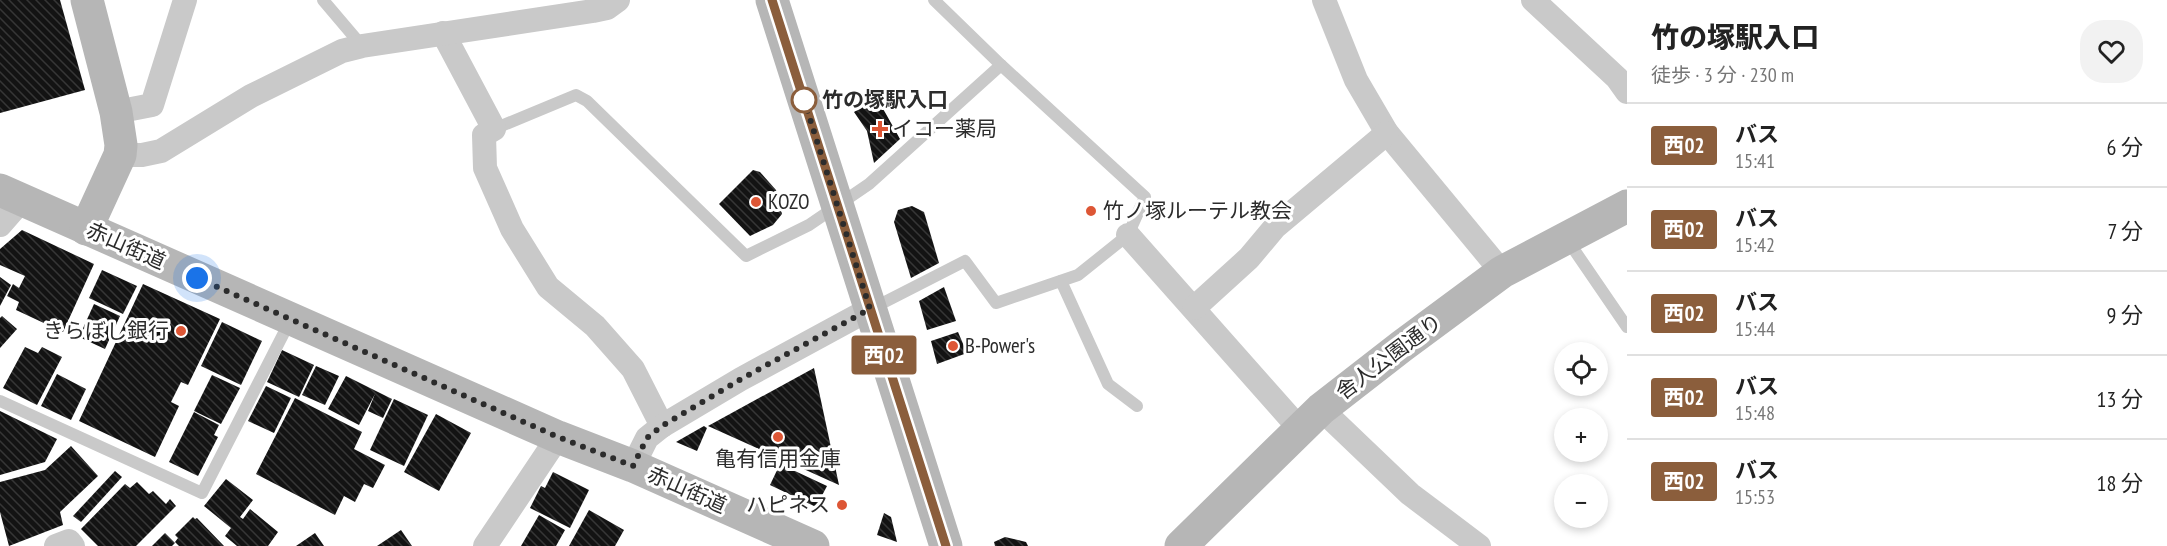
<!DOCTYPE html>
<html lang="ja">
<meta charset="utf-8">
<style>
:root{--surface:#fff;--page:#f2f2f2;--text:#222;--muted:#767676;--line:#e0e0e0}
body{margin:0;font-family:"PT Sans Narrow","Noto Sans JP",sans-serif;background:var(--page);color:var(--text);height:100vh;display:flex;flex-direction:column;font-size:22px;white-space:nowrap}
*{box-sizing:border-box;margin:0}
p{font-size:20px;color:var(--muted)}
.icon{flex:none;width:33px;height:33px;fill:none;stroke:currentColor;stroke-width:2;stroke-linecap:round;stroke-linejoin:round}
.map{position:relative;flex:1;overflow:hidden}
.details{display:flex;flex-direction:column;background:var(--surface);width:540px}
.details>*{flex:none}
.badge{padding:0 12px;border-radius:4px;font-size:21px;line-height:39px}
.tools{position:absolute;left:1554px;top:342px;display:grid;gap:12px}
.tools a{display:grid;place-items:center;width:54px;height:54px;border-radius:50%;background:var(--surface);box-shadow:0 3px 9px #0003;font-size:30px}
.you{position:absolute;width:30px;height:30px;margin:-15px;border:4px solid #fff;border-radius:50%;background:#1a73e8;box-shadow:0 0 0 9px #1a73e833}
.map>.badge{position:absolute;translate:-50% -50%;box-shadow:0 0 0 3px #fff}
.round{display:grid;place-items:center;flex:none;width:63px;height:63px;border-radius:24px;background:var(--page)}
.summary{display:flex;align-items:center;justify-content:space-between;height:102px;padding:0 24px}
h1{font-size:28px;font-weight:800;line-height:45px}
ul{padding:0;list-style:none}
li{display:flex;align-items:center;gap:18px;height:84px;padding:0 24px;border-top:2px solid var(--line)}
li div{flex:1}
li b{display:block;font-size:22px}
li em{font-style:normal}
li .badge{min-width:66px;font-weight:700;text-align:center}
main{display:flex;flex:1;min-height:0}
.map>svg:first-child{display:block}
</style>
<main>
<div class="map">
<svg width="1627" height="546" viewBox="0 0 1627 546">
<defs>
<pattern id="building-back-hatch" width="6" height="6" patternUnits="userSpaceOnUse" patternTransform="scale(1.5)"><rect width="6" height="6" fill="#131313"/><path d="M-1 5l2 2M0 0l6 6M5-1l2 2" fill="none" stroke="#363636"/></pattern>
</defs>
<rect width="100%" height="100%" fill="#fff"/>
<g fill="url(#building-back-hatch)">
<polygon points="0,0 60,0 85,90 0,113"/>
<polygon points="877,98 900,139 874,163 867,131 854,112"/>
<polygon points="753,170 760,172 776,190 782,214 773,225 750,236 719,204"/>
<polygon points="912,206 924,212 939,263 911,278 894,222 898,210"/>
<polygon points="22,230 94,264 63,332 16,310 19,302 7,296 13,284 19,288 25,276 0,265 0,249"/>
<polygon points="102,270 137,286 123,314 89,298"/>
<polygon points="0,277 11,285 0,306"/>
<polygon points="143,284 220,319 188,385 181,382 171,402 179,406 155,457 79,421"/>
<polygon points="944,287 956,321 927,330 919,301"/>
<polygon points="94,304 120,316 105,349 79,337"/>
<polygon points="2,316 17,329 0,348 0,318"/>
<polygon points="222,322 262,341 241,385 201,366"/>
<polygon points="958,332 967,353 937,364 931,341"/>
<polygon points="25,347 38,353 42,347 62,357 37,405 3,388"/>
<polygon points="282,350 314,365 299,397 267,382"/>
<polygon points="316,366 339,376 325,405 302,395"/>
<polygon points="814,368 839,485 708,426"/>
<polygon points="57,374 86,389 71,420 41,406"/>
<polygon points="212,375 240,388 221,424 194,411"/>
<polygon points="346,376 392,399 383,418 368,411 375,394 359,425 328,409"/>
<polygon points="266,386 291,398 274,433 248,421"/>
<polygon points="295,398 362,432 354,449 385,465 373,488 364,484 355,502 344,496 335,515 256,474"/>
<polygon points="394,399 428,415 404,466 370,450"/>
<polygon points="0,411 57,439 45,462 0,475"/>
<polygon points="194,412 219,425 214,435 218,437 198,476 169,462"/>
<polygon points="436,414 471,433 439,491 404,472"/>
<polygon points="704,426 707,428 697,451 676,442"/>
<polygon points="71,446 98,476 60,512 63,525 9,546 0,512 0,482 45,470"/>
<polygon points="780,464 827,486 816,507 770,485"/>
<polygon points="115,471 122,477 81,522 73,516"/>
<polygon points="553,472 589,490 570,528 530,508 541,486 545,488"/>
<polygon points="226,479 253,500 240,517 243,519 250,509 278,532 268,546 237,546 225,536 231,528 204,506"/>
<polygon points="137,482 149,494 153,491 166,504 170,499 176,506 136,546 98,546 81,529 125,484 130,488"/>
<polygon points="589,510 624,530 615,546 569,546"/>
<polygon points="884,513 891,517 897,542 877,535"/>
<polygon points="539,515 565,530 556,546 521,546"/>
<polygon points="193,517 195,519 197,518 224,546 179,546 175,542 178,538 175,535"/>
<polygon points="401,530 412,546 377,546"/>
<polygon points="165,533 175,543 172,546 152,546"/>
<polygon points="315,533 324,546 296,546"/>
<polygon points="1005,537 1026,542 1028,546 995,546 994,542"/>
</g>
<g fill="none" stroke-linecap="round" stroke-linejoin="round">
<g stroke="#c9c9c9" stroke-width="12">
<polyline points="323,0 362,46"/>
<polyline points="494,129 576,95 587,101 746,256 809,225 869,184 1001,65"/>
<polyline points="1566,238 1627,327"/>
<polyline points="1061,281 1108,384 1137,406"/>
<polyline points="871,309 965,261 996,303 1078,275 1128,235 1145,197 1001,65 934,0"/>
<polyline points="0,401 202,493 290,321"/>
</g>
<g stroke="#c9c9c9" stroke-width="24">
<polyline points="1324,0 1356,80 1387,133 1502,272"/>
<polyline points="1533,0 1617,78 1627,92"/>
<polyline points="443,33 494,129 484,135 485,168 512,229 548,287 595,326 633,369 662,426"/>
<polyline points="116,112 152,105 185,0"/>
<polyline points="120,155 142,155 161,151 251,96 342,51 362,46 593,11 607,8 618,0"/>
<polyline points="0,225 21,201"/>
<polyline points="1128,235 1299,428"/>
<polyline points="1194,308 1249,258 1275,227 1387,133"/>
<polyline points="1321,409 1410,494 1479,546"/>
<polyline points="633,466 647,438 662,426 741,379 870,309"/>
<polyline points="56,546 69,541 73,546"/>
<polyline points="485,546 558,437"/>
</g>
<g stroke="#b6b6b6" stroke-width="33">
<polyline points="772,0 946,546"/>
<polyline points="0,190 558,437 633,466 813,546"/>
<polyline points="86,229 120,155 121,145 116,112 87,0"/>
<polyline points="1181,546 1321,409 1402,346 1502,272 1627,206"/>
</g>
</g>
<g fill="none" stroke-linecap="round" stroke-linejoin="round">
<defs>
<polyline id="line" points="772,0 946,546"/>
</defs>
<use href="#line" stroke="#fff" stroke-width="14"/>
<use href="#line" stroke="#8b5e3c" stroke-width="9"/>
<polyline stroke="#2c2c2c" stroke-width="6" stroke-dasharray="0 10.8" points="197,278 558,437 633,466 647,438 662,426 741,379 870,309 804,100"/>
</g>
<circle fill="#fff" stroke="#8b5e3c" stroke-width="3" cx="804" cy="100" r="12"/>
<g fill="#dd5635" stroke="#fff" stroke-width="2">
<path d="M877 120h6v6h6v6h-6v6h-6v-6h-6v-6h6z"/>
<circle cx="756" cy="202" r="6"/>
<circle cx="1091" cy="211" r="6"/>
<circle cx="181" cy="331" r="6"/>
<circle cx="953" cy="346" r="6"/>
<circle cx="778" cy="437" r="6"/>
<circle cx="842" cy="505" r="6"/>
</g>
<g text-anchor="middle" stroke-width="6" stroke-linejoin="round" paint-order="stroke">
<g font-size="21" font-weight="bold" fill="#2c2c2c" stroke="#fff" text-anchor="start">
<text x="822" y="107">竹の塚駅入口</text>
</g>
<g font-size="21" fill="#2c2c2c" stroke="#fff" text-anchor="start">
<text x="892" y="136">イコー薬局</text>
<text x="768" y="209">KOZO</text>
<text x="1103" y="218">竹ノ塚ルーテル教会</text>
<text x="169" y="338" text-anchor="end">きらぼし銀行</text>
<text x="965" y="353">B-Power's</text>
<text x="778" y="466" text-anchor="middle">亀有信用金庫</text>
<text x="830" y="512" text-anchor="end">ハピネス</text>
</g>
<g font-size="21" fill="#2c2c2c" stroke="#fff">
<text transform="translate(126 246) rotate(24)" y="7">赤山街道</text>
<text transform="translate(1389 357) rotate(-37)" y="7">舎人公園通り</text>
<text transform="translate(687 490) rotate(24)" y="7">赤山街道</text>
</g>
</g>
</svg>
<div class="tools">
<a><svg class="icon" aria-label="locate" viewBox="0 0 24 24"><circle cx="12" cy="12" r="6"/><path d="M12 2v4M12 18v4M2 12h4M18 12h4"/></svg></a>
<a>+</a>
<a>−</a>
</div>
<div class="you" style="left:197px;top:278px"></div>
<b class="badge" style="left:884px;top:355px;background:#8b5e3c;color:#fff">西02</b>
</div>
<section class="details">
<div class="summary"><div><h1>竹の塚駅入口</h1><p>徒歩 · 3 分 · 230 m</p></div><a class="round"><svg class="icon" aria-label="heart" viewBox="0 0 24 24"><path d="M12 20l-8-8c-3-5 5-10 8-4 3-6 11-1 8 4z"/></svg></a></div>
<ul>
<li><span class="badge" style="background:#8b5e3c;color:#fff">西02</span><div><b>バス</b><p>15:41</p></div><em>6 分</em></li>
<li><span class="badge" style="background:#8b5e3c;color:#fff">西02</span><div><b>バス</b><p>15:42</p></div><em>7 分</em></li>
<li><span class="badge" style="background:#8b5e3c;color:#fff">西02</span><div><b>バス</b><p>15:44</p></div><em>9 分</em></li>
<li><span class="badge" style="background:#8b5e3c;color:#fff">西02</span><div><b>バス</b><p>15:48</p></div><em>13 分</em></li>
<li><span class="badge" style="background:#8b5e3c;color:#fff">西02</span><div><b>バス</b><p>15:53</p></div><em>18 分</em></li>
</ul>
</section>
</main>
